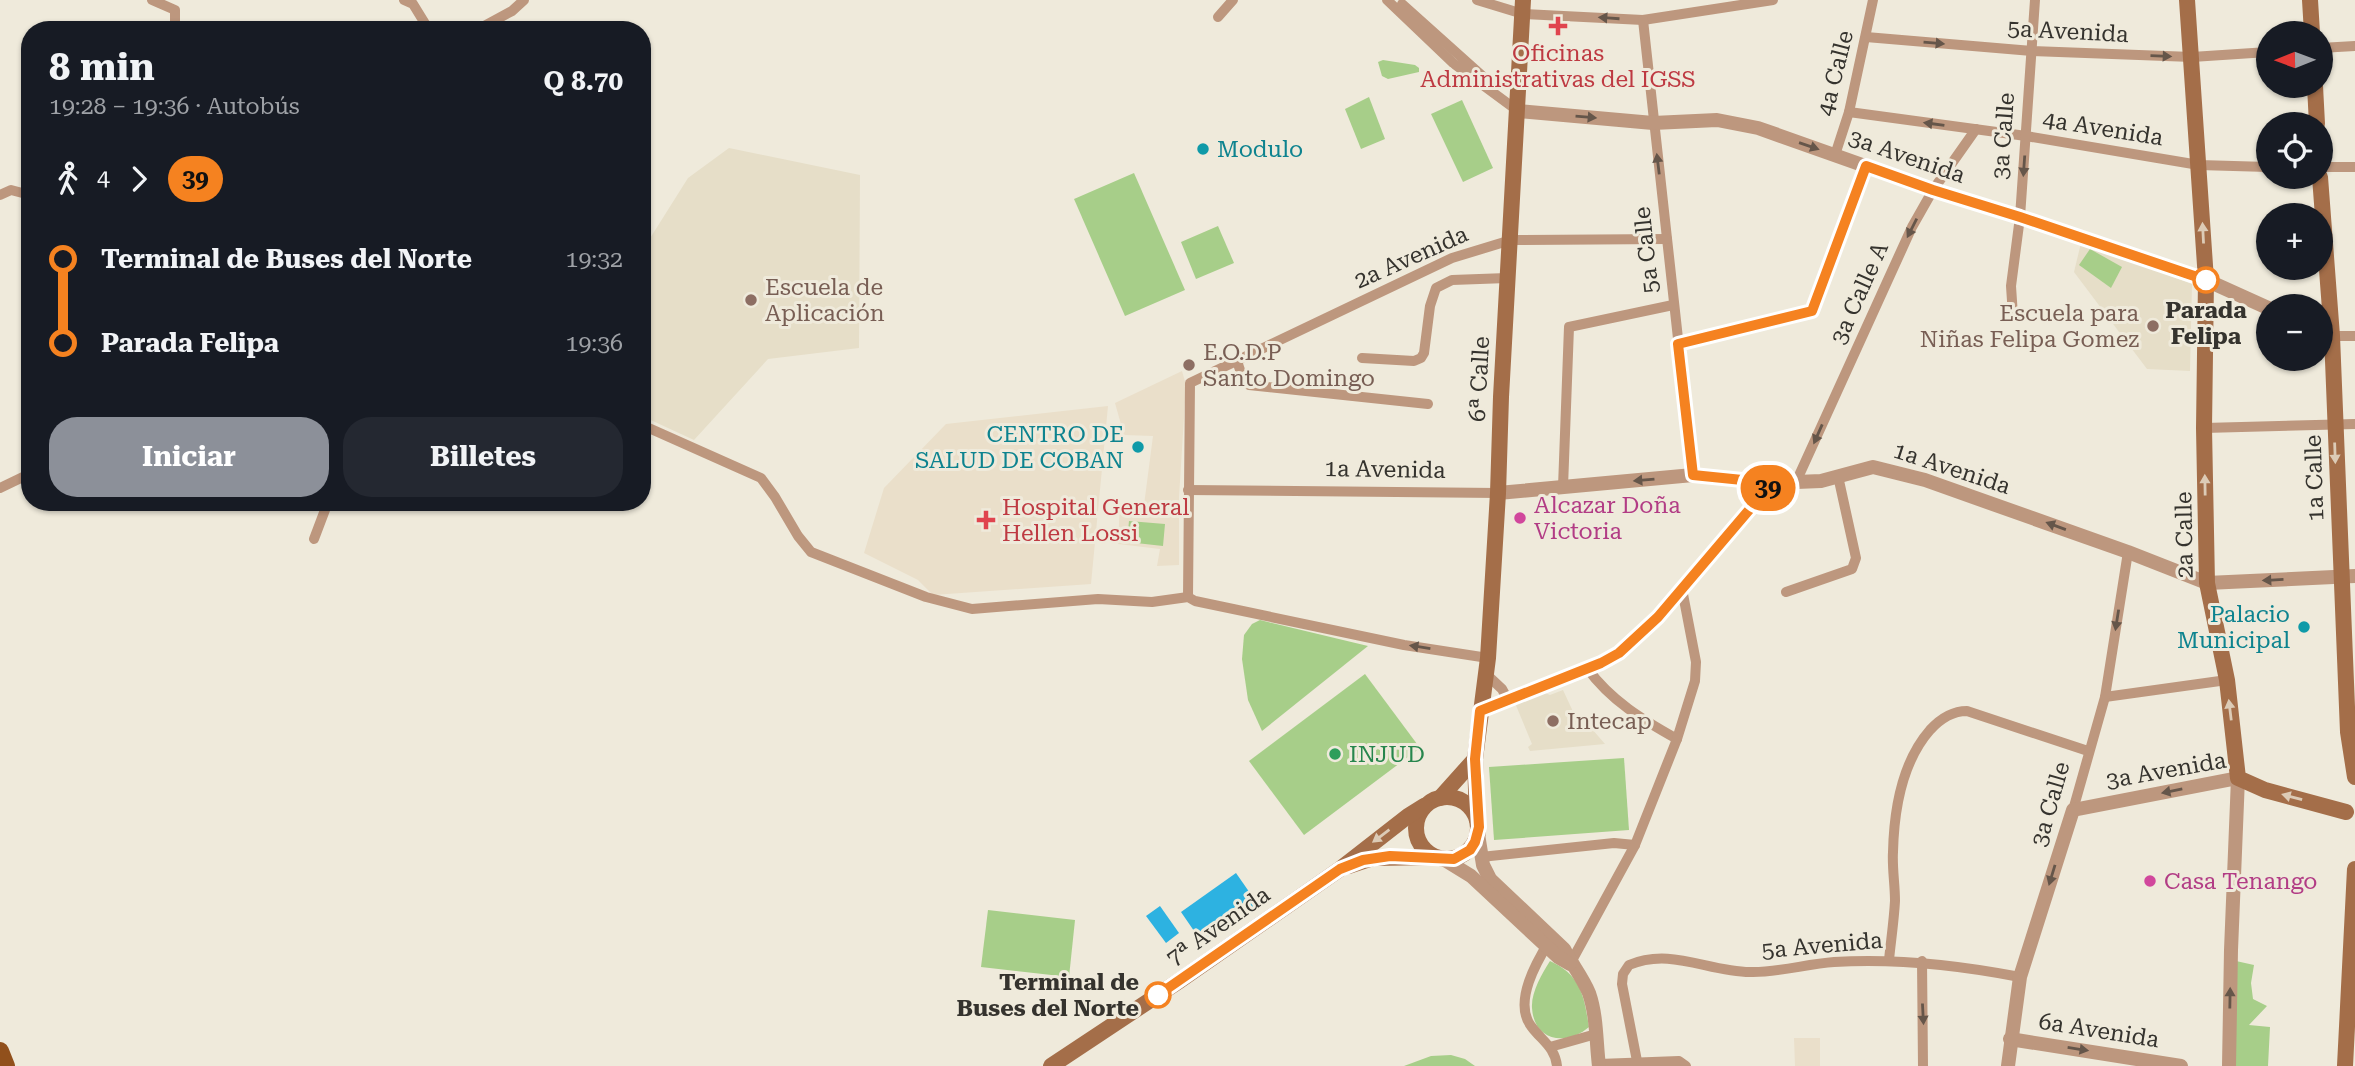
<!DOCTYPE html>
<html lang="es">
<meta charset="utf-8">
<style>
:root{--surface:#171b24;--page:#242831;--text:#f1f3f6;--muted:#9ea1a6;--accent:#8c9099}
body{margin:0;font-family:"Roboto Serif",serif;background:var(--page);color:var(--text);height:100vh;display:flex;flex-direction:column;font-size:26px;white-space:nowrap}
*{box-sizing:border-box;margin:0}
p{font-size:23px;color:var(--muted)}
.icon{flex:none;width:38px;height:38px;fill:none;stroke:currentColor;stroke-width:2;stroke-linecap:round;stroke-linejoin:round}
.map{position:relative;flex:1;overflow:hidden}
.sheet{position:absolute;left:21px;top:21px;width:630px;height:490px;display:flex;flex-direction:column;background:var(--surface);border-radius:28px;box-shadow:0 2px 5px #0004}
.sheet>*{flex:none}
.badge{padding:0 14px;border-radius:23px;font-size:24px;line-height:46px}
.needle{width:46px;rotate:269deg}
.controls{position:absolute;left:2256px;top:21px;display:grid;gap:14px}
.controls a{display:grid;place-items:center;width:77px;height:77px;border-radius:50%;background:var(--surface);box-shadow:0 2px 5px #0004;font-size:35px}
.map>.badge{position:absolute;translate:-50% -50%;box-shadow:0 0 0 4px #fff}
.legs{display:flex;align-items:center;gap:10px;height:77px;padding:0 28px;font-size:23px}
.legs p{margin-inline-start:auto}
.overview{display:flex;align-items:center;justify-content:space-between;height:119px;padding:0 28px}
h1{font-size:38px;font-weight:700;line-height:52px}
.cta{display:flex;gap:14px;margin-top:auto;padding:14px 28px}
.cta a{flex:1;height:80px;border-radius:28px;background:var(--accent);color:#fff;font-size:28px;font-weight:700;line-height:80px;text-align:center}
.cta a+a{background:var(--page);color:var(--text)}
ul{padding:0 28px;list-style:none}
li{display:flex;align-items:center;gap:24px;height:84px;font-size:26px}
li i{display:grid;place-items:center;width:10px;height:100%;margin:0 9px;background:currentColor}
li i::after{content:'';width:18px;height:18px;margin:-9px;border:5px solid;border-radius:50%;background:var(--surface)}
li p{margin-inline-start:auto}
li:first-child i{background:linear-gradient(#0000 50%,currentColor 0)}
li:last-child i{background:linear-gradient(currentColor 50%,#0000 0)}
.map>svg:first-child{display:block}
</style>
<div class="map">
<svg width="2355" height="1066" viewBox="0 0 2355 1066">
<rect width="100%" height="100%" fill="#efeadb"/>
<g fill="#e6dec8">
<polygon points="729,148 860,175 859,348 768,359 694,440 642,416 642,251 688,178"/>
<polygon points="2081,243 2192,284 2190,371 2147,369 2074,272"/>
<polygon points="1563,690 1576,718 1581,717 1583,722 1586,722 1605,744 1530,751 1528,747 1532,744 1515,703 1543,692 1550,695"/>
</g>
<g fill="#eadfca">
<polygon points="1182,371 1186,385 1179,497 1179,565 1157,566 1160,549 1118,544 1120,503 1144,505 1153,436 1124,435 1115,403"/>
<polygon points="1108,406 1091,584 933,595 918,580 864,553 884,488 946,424"/>
<polygon points="1794,1038 1820,1038 1820,1066 1795,1066"/>
</g>
<g fill="#a7ce89">
<polygon points="1383,60 1415,65 1419,68 1419,72 1388,79 1382,76 1378,62"/>
<polygon points="1369,97 1385,139 1361,149 1345,109"/>
<polygon points="1462,100 1493,168 1463,182 1431,114"/>
<polygon points="1134,173 1185,290 1125,316 1074,199"/>
<polygon points="1218,226 1234,263 1196,279 1181,242"/>
<polygon points="2090,249 2122,267 2111,288 2079,265"/>
<polygon points="1129,521 1165,524 1163,546 1127,542"/>
<polygon points="1260,620 1368,646 1262,731 1248,700 1242,659 1244,635 1252,624"/>
<polygon points="1365,674 1420,748 1304,835 1249,761"/>
<polygon points="1624,758 1629,830 1494,840 1489,767"/>
<polygon points="988,910 1075,920 1069,977 981,967"/>
<path d="M1550,961C1581,975 1584,996 1589,1027C1567,1046 1534,1042 1532,1008C1531,992 1542,974 1550,961Z"/>
<polygon points="2236,961 2254,965 2251,983 2253,999 2267,1006 2249,1025 2270,1027 2268,1066 2233,1066"/>
<polygon points="1451,1055 1465,1059 1475,1066 1404,1066 1431,1056"/>
</g>
<g fill="#2db2e1">
<polygon points="1236,873 1259,906 1203,944 1181,912"/>
<polygon points="1160,906 1179,933 1166,943 1146,916"/>
</g>
<g fill="none" stroke-linecap="round" stroke-linejoin="round">
<g stroke="#bd977e" stroke-width="10">
<polyline points="152,0 175,10 175,30"/>
<polyline points="404,0 413,4 429,30"/>
<polyline points="1387,0 1453,63 1518,111"/>
<polyline points="1477,0 1523,14 1643,20 1773,0"/>
<polyline points="1402,4 1489,82"/>
<polyline points="1218,17 1233,0"/>
<polyline points="1643,20 1693,475"/>
<polyline points="477,30 512,11 524,0"/>
<polyline points="1866,37 2032,51 2192,57 2268,52"/>
<polyline points="2320,48 2355,46"/>
<polyline points="1849,112 2026,136 2199,165 2268,167"/>
<polyline points="1835,155 1849,112 1873,0"/>
<polyline points="2320,167 2355,167"/>
<polyline points="0,195 11,190 30,195"/>
<polyline points="2013,316 2011,286 2020,217 2035,0"/>
<polyline points="2332,336 2355,336"/>
<polyline points="1677,344 1812,311 1866,166"/>
<polyline points="1362,358 1414,361 1421,358 1424,353 1430,306 1436,288 1452,280 1507,278"/>
<polyline points="1237,361 1244,382 1249,385 1428,404"/>
<polyline points="642,425 761,478 775,497 798,536 811,552 926,597 972,609 1098,599 1152,602 1188,597 1195,601 1404,645 1488,658"/>
<polyline points="2204,428 2355,424"/>
<polyline points="1796,482 1912,227 1933,190 1976,129"/>
<polyline points="1563,487 1569,327 1673,305"/>
<polyline points="0,488 25,476 30,464"/>
<polyline points="1188,490 1498,493"/>
<polyline points="314,539 328,502"/>
<polyline points="1786,592 1852,569 1856,558 1838,476"/>
<polyline points="1188,597 1190,383 1452,258 1511,240 1667,239"/>
<path d="M1587,668C1611,701 1643,720 1677,739"/>
<polyline points="1485,673 1502,689 1508,700"/>
<polyline points="2105,697 2227,680"/>
<polyline points="1481,711 1601,663 1619,653 1658,617 1772,483"/>
<polyline points="2073,810 2105,697 2128,552"/>
<polyline points="1481,857 1614,843 1635,845"/>
<path d="M1550,940C1537,961 1513,1002 1531,1026C1541,1040 1555,1047 1557,1066"/>
<path d="M1889,960C1891,940 1894,920 1895,901C1895,884 1892,868 1893,852C1894,810 1902,762 1930,730C1941,718 1952,711 1967,711L2088,751"/>
<polyline points="1922,961 1923,1066"/>
<polyline points="1570,964 1635,845 1677,739 1695,681 1696,662 1682,589"/>
<polyline points="1550,1047 1596,1034"/>
<path d="M1637,1061L1622,984L1623,974L1629,965C1671,947 1708,972 1750,972C1777,973 1806,964 1834,962C1898,958 1958,965 2020,977"/>
<polyline points="1599,1064 1679,1061 1686,1066"/>
</g>
<g stroke="#bd977e" stroke-width="14">
<polyline points="1518,111 1653,123 1717,120 1758,128 1933,190 2020,217 2206,280 2268,308"/>
<polyline points="1498,493 1693,475 1772,483 1821,481 1873,467 1925,480 2128,552 2207,583 2355,576"/>
<path d="M1478,834L1483,865L1490,879L1564,949C1571,963 1583,978 1589,993C1597,1016 1596,1042 1599,1066"/>
<polyline points="1445,860 1471,876 1558,957 1570,964"/>
<polyline points="2010,1039 2181,1066"/>
<polyline points="2008,1066 2020,977 2073,810 2238,778 2231,950 2229,1066"/>
</g>
<g stroke="#a46e49" stroke-width="16">
<polyline points="2187,0 2206,280 2204,428 2207,583 2227,680 2238,778 2265,790 2346,812"/>
<polyline points="2310,0 2312,33"/>
<polyline points="2315,86 2317,124"/>
<polyline points="2320,177 2332,336 2348,732 2355,777"/>
<circle cx="1447" cy="828" r="31"/>
<polyline points="1440,798 1475,759"/>
<polyline points="1477,820 1475,759 1488,658 1498,493 1501,397 1523,0"/>
<polyline points="1349,866 1373,858 1433,857"/>
<polyline points="1051,1066 1179,981 1340,869 1408,816 1424,806"/>
<polyline points="2345,1066 2355,869"/>
</g>
<polyline stroke="#91501c" stroke-width="18" points="0,1051 6,1066"/>
</g>
<defs><path id="oneway-solid" d="M-6-.8H1V-3.2L6.5 0L1 3.2V.8H-6Z" transform="scale(1.75)"/></defs>
<g fill="#65564a">
<use href="#oneway-solid" transform="translate(1609 18) rotate(-176)"/>
<use href="#oneway-solid" transform="translate(1934 43) rotate(5)"/>
<use href="#oneway-solid" transform="translate(2161 56) rotate(2)"/>
<use href="#oneway-solid" transform="translate(1586 117) rotate(5)"/>
<use href="#oneway-solid" transform="translate(1934 124) rotate(-172)"/>
<use href="#oneway-solid" transform="translate(1809 146) rotate(19)"/>
<use href="#oneway-solid" transform="translate(1658 164) rotate(-97)"/>
<use href="#oneway-solid" transform="translate(2024 166) rotate(94)"/>
<use href="#oneway-solid" transform="translate(1912 228) rotate(117)"/>
<use href="#oneway-solid" transform="translate(1818 434) rotate(114)"/>
<use href="#oneway-solid" transform="translate(1644 480) rotate(175)"/>
<use href="#oneway-solid" transform="translate(2056 526) rotate(-160)"/>
<use href="#oneway-solid" transform="translate(2273 580) rotate(177)"/>
<use href="#oneway-solid" transform="translate(2117 620) rotate(99)"/>
<use href="#oneway-solid" transform="translate(1420 647) rotate(-171)"/>
<use href="#oneway-solid" transform="translate(2172 791) rotate(169)"/>
<use href="#oneway-solid" transform="translate(2052 875) rotate(107)"/>
<use href="#oneway-solid" transform="translate(2230 998) rotate(-89)"/>
<use href="#oneway-solid" transform="translate(1923 1014) rotate(87)"/>
<use href="#oneway-solid" transform="translate(2078 1049) rotate(9)"/>
</g>
<g fill="#dccbb6">
<use href="#oneway-solid" transform="translate(2203 233) rotate(-93)"/>
<use href="#oneway-solid" transform="translate(2335 453) rotate(88)"/>
<use href="#oneway-solid" transform="translate(2205 485) rotate(-91)"/>
<use href="#oneway-solid" transform="translate(2230 710) rotate(-97)"/>
<use href="#oneway-solid" transform="translate(2292 797) rotate(-165)"/>
<use href="#oneway-solid" transform="translate(1381 836) rotate(143)"/>
</g>
<g fill="none" stroke-linecap="round" stroke-linejoin="round">
<defs>
<polyline id="line-1" points="1158,995 1340,869 1363,860 1390,856 1454,859 1470,850 1475,842 1479,827 1475,759 1480,711 1601,663 1619,653 1658,617 1772,483 1693,475 1678,344 1812,311 1866,166 1933,190 2020,217 2206,280"/>
</defs>
<use href="#line-1" stroke="#fff" stroke-width="16"/>
<use href="#line-1" stroke="#f58220" stroke-width="10"/>
</g>
<g fill="#e0444e" stroke="#efeadb" stroke-width="2.5">
<path d="M1554.5 15.5h7v7h7v7h-7v7h-7v-7h-7v-7h7z"/>
<path d="M982.5 509.5h7v7h7v7h-7v7h-7v-7h-7v-7h7z"/>
</g>
<g fill="#0f9aa8" stroke="#efeadb" stroke-width="2.5">
<circle cx="1203" cy="149" r="7"/>
<circle cx="1138" cy="447" r="7"/>
<circle cx="2304" cy="627" r="7"/>
</g>
<g fill="#fff" stroke="#f58220" stroke-width="3.5">
<circle cx="2206" cy="280" r="12"/>
<circle cx="1158" cy="995" r="12"/>
</g>
<g fill="#8d6e63" stroke="#efeadb" stroke-width="2.5">
<circle cx="751" cy="300" r="7"/>
<circle cx="2153" cy="326" r="7"/>
<circle cx="1189" cy="365" r="7"/>
<circle cx="1553" cy="721" r="7"/>
</g>
<g fill="#d1479c" stroke="#efeadb" stroke-width="2.5">
<circle cx="1520" cy="518" r="7"/>
<circle cx="2150" cy="881" r="7"/>
</g>
<circle fill="#2e9e5b" stroke="#efeadb" stroke-width="2.5" cx="1335" cy="754" r="7"/>
<g text-anchor="middle" stroke-width="6" stroke-linejoin="round" paint-order="stroke">
<g font-size="23" fill="#35332e" stroke="#efeadb">
<text transform="translate(2068 31) rotate(3)" y="8">5a Avenida</text>
<text transform="translate(1835 73) rotate(-76)" y="8">4a Calle</text>
<text transform="translate(2103 128) rotate(9)" y="8">4a Avenida</text>
<text transform="translate(2003 136) rotate(-86)" y="8">3a Calle</text>
<text transform="translate(1907 156) rotate(19)" y="8">3a Avenida</text>
<text transform="translate(1646 250) rotate(-96)" y="8">5a Calle</text>
<text transform="translate(1411 257) rotate(-24)" y="8">2a Avenida</text>
<text transform="translate(1859 293) rotate(-66)" y="8">3a Calle A</text>
<text transform="translate(1479 379) rotate(-87)" y="8">6ª Calle</text>
<text transform="translate(1952 468) rotate(18)" y="8">1a Avenida</text>
<text transform="translate(1385 469) rotate(1)" y="8">1a Avenida</text>
<text transform="translate(2314 478) rotate(-92)" y="8">1a Calle</text>
<text transform="translate(2184 535) rotate(-91)" y="8">2a Calle</text>
<text transform="translate(2166 770) rotate(-10)" y="8">3a Avenida</text>
<text transform="translate(2050 804) rotate(-74)" y="8">3a Calle</text>
<text transform="translate(1218 926) rotate(-35)" y="8">7ª Avenida</text>
<text transform="translate(1822 945) rotate(-5)" y="8">5a Avenida</text>
<text transform="translate(2099 1030) rotate(9)" y="8">6a Avenida</text>
</g>
<g font-size="23" fill="#be3a42" stroke="#efeadb">
<text x="1558" y="61">Oficinas<tspan x="1558" dy="26">Administrativas del IGSS</tspan></text>
<text x="1002" y="515" text-anchor="start">Hospital General<tspan x="1002" dy="26">Hellen Lossi</tspan></text>
</g>
<g font-size="23" fill="#0d838f" stroke="#efeadb" text-anchor="end">
<text x="1217" y="157" text-anchor="start">Modulo</text>
<text x="1124" y="442">CENTRO DE<tspan x="1124" dy="26">SALUD DE COBAN</tspan></text>
<text x="2290" y="622">Palacio<tspan x="2290" dy="26">Municipal</tspan></text>
</g>
<g font-size="23" fill="#785e54" stroke="#efeadb" text-anchor="start">
<text x="765" y="295">Escuela de<tspan x="765" dy="26">Aplicación</tspan></text>
<text x="2139" y="321" text-anchor="end">Escuela para<tspan x="2139" dy="26">Niñas Felipa Gomez</tspan></text>
<text x="1203" y="360">E.O.D.P<tspan x="1203" dy="26">Santo Domingo</tspan></text>
<text x="1567" y="729">Intecap</text>
</g>
<g font-size="23" font-weight="bold" fill="#35332e" stroke="#efeadb">
<text x="2206" y="318">Parada<tspan x="2206" dy="26">Felipa</tspan></text>
<text x="1139" y="990" text-anchor="end">Terminal de<tspan x="1139" dy="26">Buses del Norte</tspan></text>
</g>
<g font-size="23" fill="#b23c85" stroke="#efeadb" text-anchor="start">
<text x="1534" y="513">Alcazar Doña<tspan x="1534" dy="26">Victoria</tspan></text>
<text x="2164" y="889">Casa Tenango</text>
</g>
<g font-size="23" fill="#27864d" stroke="#efeadb" text-anchor="start">
<text x="1349" y="762">INJUD</text>
</g>
</g>
</svg>
<div class="controls">
<a><svg class="needle" viewBox="-14 -14 28 28"><path d="M0-13l5 13h-10z" fill="#e53935"/><path d="M0 13l5-13h-10z" fill="#9ea1a6"/></svg></a>
<a><svg class="icon" aria-label="locate" viewBox="0 0 24 24"><circle cx="12" cy="12" r="6"/><path d="M12 2v4M12 18v4M2 12h4M18 12h4"/></svg></a>
<a>+</a>
<a>−</a>
</div>
<b class="badge" style="left:1768px;top:488px;background:#f58220;color:#111">39</b>
<section class="sheet">
<div class="overview"><div><h1>8 min</h1><p>19:28 – 19:36 · Autobús</p></div><b>Q 8.70</b></div>
<div class="legs"><svg class="icon" aria-label="walk" viewBox="0 0 24 24"><circle cx="13" cy="4" r="2"/><path d="M13 8l-2 6 4 7M11 14l-3 7M7 12l3-4h3l4 4"/></svg>4<svg class="icon" aria-label="forward" viewBox="0 0 24 24"><path d="M9 5l7 7-7 7"/></svg><b class="badge" style="background:#f58220;color:#111">39</b></div>
<ul>
<li><i style="color:#f58220"></i><b>Terminal de Buses del Norte</b><p>19:32</p></li>
<li><i style="color:#f58220"></i><b>Parada Felipa</b><p>19:36</p></li>
</ul>
<div class="cta"><a>Iniciar</a><a>Billetes</a></div>
</section>
</div>
